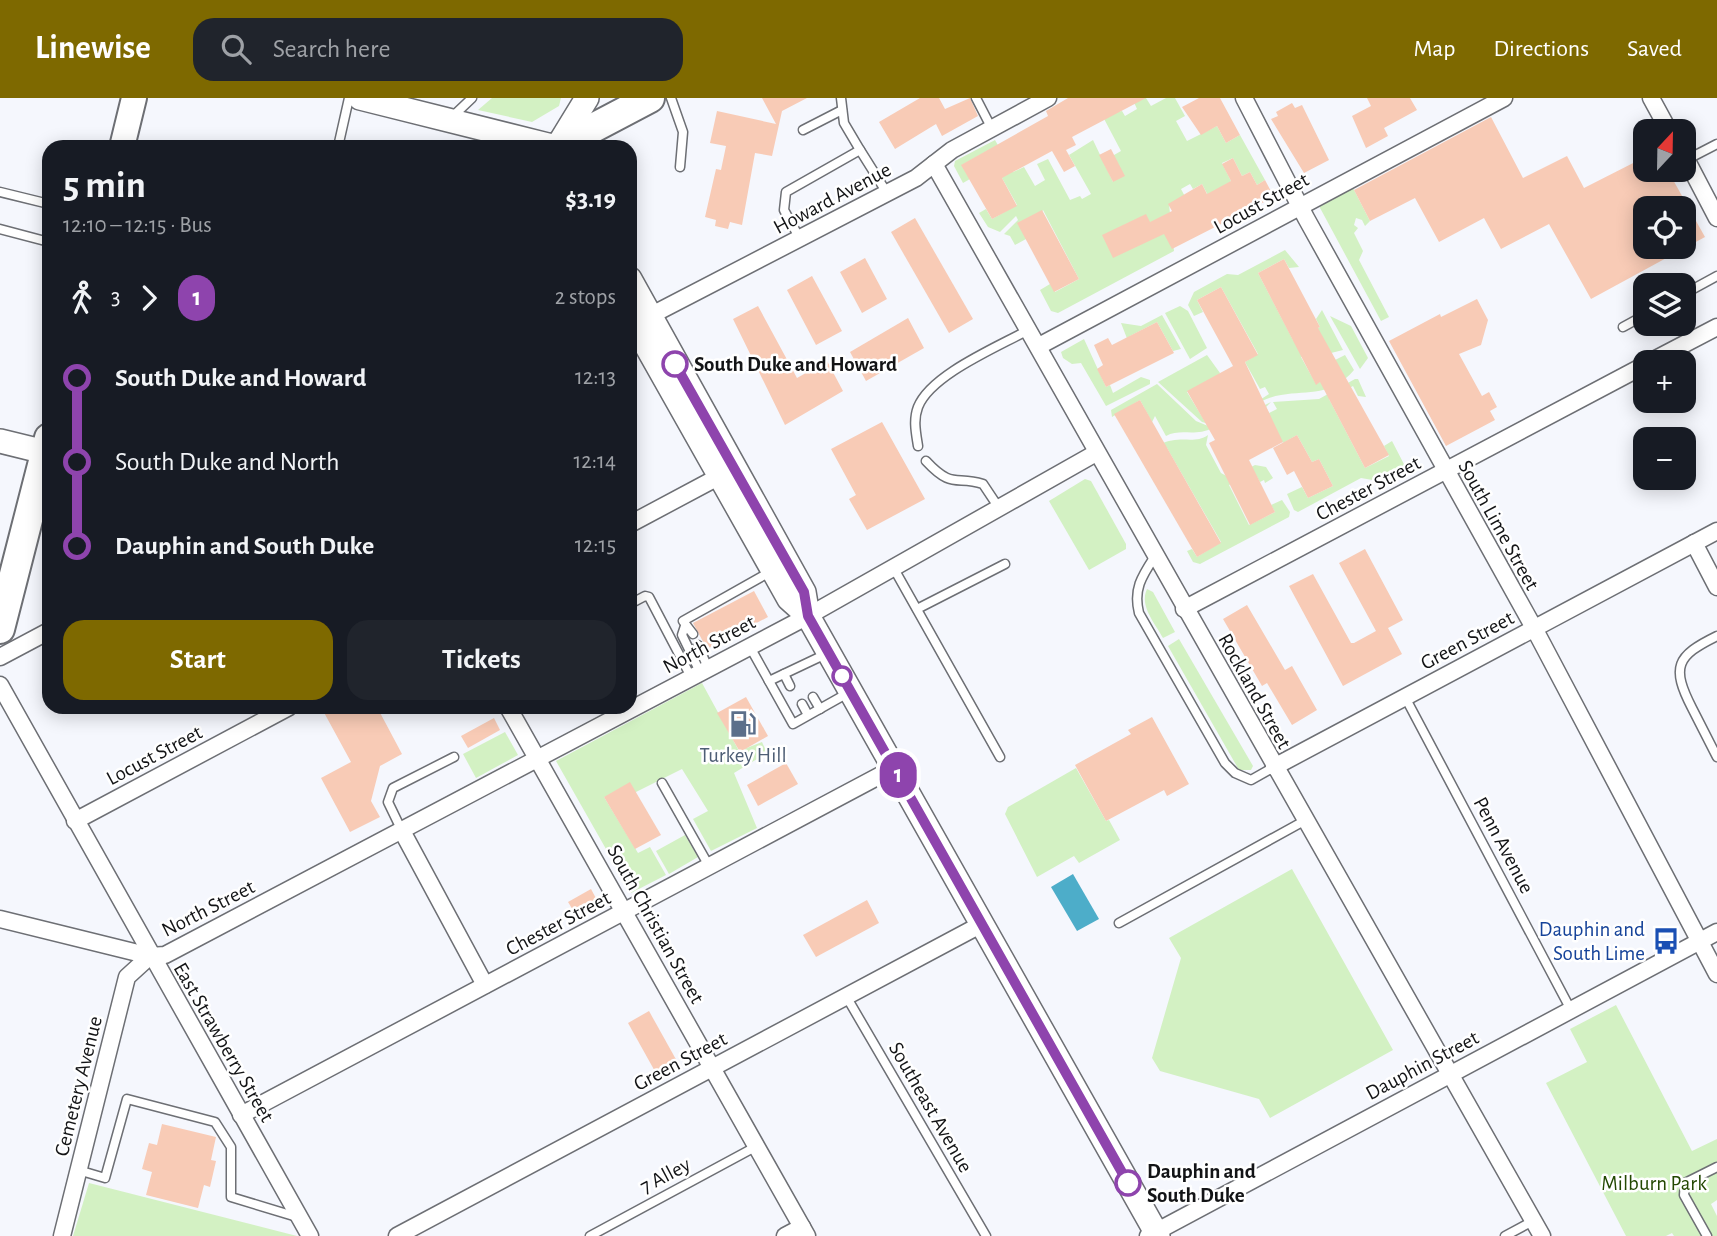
<!DOCTYPE html>
<meta charset="utf-8">
<style>
:root{--surface:#171b24;--page:#20242c;--text:#f1f3f6;--muted:#9ea1a6;--accent:#7e6900}
body{margin:0;font-family:"Alegreya Sans",sans-serif;background:var(--page);color:var(--text);height:100vh;display:flex;flex-direction:column;font-size:26px;white-space:nowrap}
*{box-sizing:border-box;margin:0}
p{font-size:23px;color:var(--muted)}
.icon{flex:none;width:38px;height:38px;fill:none;stroke:currentColor;stroke-width:2;stroke-linecap:round;stroke-linejoin:round}
.map{position:relative;flex:1;overflow:hidden}
.drawer{position:absolute;left:42px;top:42px;width:595px;height:574px;display:flex;flex-direction:column;background:var(--surface);border-radius:21px;box-shadow:0 4px 18px #0003}
.drawer>*{flex:none}
.badge{padding:0 14px;border-radius:23px;font-size:24px;line-height:46px}
.needle{width:46px;rotate:22deg}
.controls{position:absolute;left:1633px;top:21px;display:grid;gap:14px}
.controls a{display:grid;place-items:center;width:63px;height:63px;border-radius:14px;background:var(--surface);box-shadow:0 4px 18px #0003;font-size:35px}
.map>.badge{position:absolute;translate:-50% -50%;box-shadow:0 0 0 4px #fff}
.legs{display:flex;align-items:center;gap:10px;height:77px;padding:0 21px;font-size:23px}
.legs p{margin-inline-start:auto}
.headline{display:flex;align-items:center;justify-content:space-between;height:119px;padding:0 21px}
h1{font-size:38px;font-weight:700;line-height:52px}
.action{display:flex;gap:14px;margin-top:auto;padding:14px 21px}
.action a{flex:1;height:80px;border-radius:21px;background:var(--accent);color:#fff;font-size:28px;font-weight:700;line-height:80px;text-align:center}
.action a+a{background:var(--page);color:var(--text)}
ul{padding:0 21px;list-style:none}
li{display:flex;align-items:center;gap:24px;height:84px;font-size:26px}
li i{display:grid;place-items:center;width:10px;height:100%;margin:0 9px;background:currentColor}
li i::after{content:'';width:18px;height:18px;margin:-9px;border:5px solid;border-radius:50%;background:var(--surface)}
li p{margin-inline-start:auto}
li:first-child i{background:linear-gradient(#0000 50%,currentColor 0)}
li:last-child i{background:linear-gradient(currentColor 50%,#0000 0)}
header{display:flex;align-items:center;gap:42px;box-sizing:border-box;height:98px;padding:0 35px;background:var(--accent);color:#fff}
header strong{font-size:33px}
nav{display:flex;gap:38px;margin-inline-start:auto;font-size:24px}
.search{width:490px;height:63px;background:var(--page);display:flex;align-items:center;gap:18px;box-sizing:border-box;padding:0 24px;border-radius:21px;color:var(--muted);font-size:26px}
.map>svg:first-child{display:block}
</style>
<header>
<strong>Linewise</strong>
<div class="search"><svg class="icon" aria-label="search" viewBox="0 0 24 24"><circle cx="10" cy="10" r="6"/><path d="M15 15l6 6"/></svg>Search here</div>
<nav><a>Map</a><a>Directions</a><a>Saved</a></nav>
</header>
<div class="map">
<svg width="1717" height="1138" viewBox="0 0 1717 1138">
<rect width="100%" height="100%" fill="#f5f7fd"/>
<g fill="#d3f1c3">
<polygon points="492,0 561,0 559,8 532,24 478,12"/>
<polygon points="1132,0 1146,0 1151,8 1166,0 1175,0 1185,18 1176,23 1187,43 1217,28 1226,45 1240,37 1265,82 1257,87 1250,74 1242,78 1233,60 1222,65 1231,83 1213,107 1202,86 1193,91 1190,86 1181,91 1191,110 1169,106 1174,153 1058,215 1051,213 1040,192 1050,186 1055,194 1079,181 1043,112 1026,141 1015,147 1010,138 1004,136 1018,122 1016,118 1000,134 988,129 979,115 986,111 992,121 1017,107 987,53 962,67 970,81 963,85 954,68 955,63 995,42 1013,74 1024,69 1035,88 1045,82 1037,66 1048,61 1070,102 1080,98 1082,101 1091,96 1069,57 1093,42 1113,84 1114,57 1121,53 1102,17 1122,13 1125,18 1137,11"/>
<polygon points="1353,90 1370,123 1365,128 1362,122 1356,120 1354,127 1358,130 1354,135 1363,153 1359,162 1389,219 1381,223 1319,108"/>
<path d="M1285,152L1299,169L1289,170L1284,161L1258,175L1293,242L1320,229L1316,221L1322,212L1343,252L1331,255L1326,246L1301,259L1316,286L1340,273L1335,262L1345,257L1354,272C1331,299 1310,292 1281,297C1265,299 1249,310 1235,318L1269,296L1265,289L1260,291L1245,264L1258,256L1221,189L1197,202L1203,214L1194,218L1188,207L1194,194L1227,176L1238,177Z"/>
<polygon points="1180,208 1188,213 1207,250 1190,261 1165,215"/>
<polygon points="1162,217 1181,251 1173,253 1157,224 1130,238 1128,243 1121,225 1141,228"/>
<polygon points="1330,218 1351,228 1368,260 1360,271"/>
<polygon points="1084,241 1106,289 1110,287 1113,295 1141,279 1150,282 1150,286 1106,308 1081,265 1072,266 1063,260 1061,254"/>
<polygon points="1207,257 1220,275 1218,279 1187,294 1204,322 1216,328 1202,324 1158,284"/>
<polygon points="1355,281 1358,281 1366,299 1358,298 1353,288 1329,301 1365,370 1389,358 1384,348 1392,343 1407,372 1384,384 1361,380 1298,414 1294,412 1287,396 1302,389 1308,400 1333,388 1319,361 1312,364 1297,337 1283,345 1267,315 1233,323 1271,304 1266,309 1269,315 1277,311 1273,304 1319,301"/>
<path d="M1157,286L1196,323L1213,330C1195,339 1180,330 1166,338L1155,318L1152,324L1140,302L1112,319L1111,312Z"/>
<path d="M1208,337L1206,347L1221,375L1230,380L1255,367L1266,369L1273,380L1265,385L1264,382L1260,384L1254,374L1229,387L1249,427L1275,414L1271,407L1282,402L1290,414L1289,419L1200,466L1193,464L1187,453L1192,451L1197,459L1221,444L1167,350L1159,347C1180,336 1194,347 1208,337Z"/>
<polygon points="1085,381 1091,383 1126,446 1126,451 1089,472 1049,403"/>
<path d="M1147,491L1153,494L1175,534L1163,540C1155,525 1139,508 1147,491Z"/>
<polygon points="1179,541 1253,668 1251,672 1239,672 1168,548"/>
<polygon points="702,585 739,653 762,644 767,655 734,675 757,730 711,753 693,721 708,713 682,671 636,694 604,699 638,755 650,749 666,777 631,795 556,663"/>
<polygon points="505,634 518,657 476,680 463,656"/>
<polygon points="1076,670 1106,723 1109,722 1120,742 1079,765 1074,758 1037,779 1005,716 1008,709"/>
<polygon points="685,737 698,759 669,776 656,753"/>
<polygon points="1292,771 1393,952 1270,1020 1259,1001 1160,973 1152,960 1181,860 1169,840"/>
<polygon points="1616,907 1692,1053 1717,1041 1717,1102 1711,1106 1717,1118 1717,1138 1674,1138 1672,1135 1666,1138 1626,1138 1546,985 1587,964 1570,931"/>
<polygon points="89,1085 297,1138 73,1138"/>
</g>
<polygon fill="#4dadc9" points="1073,776 1099,821 1077,833 1051,789"/>
<g fill="#f8cbb6" fill-rule="evenodd">
<polygon points="762,0 807,0 782,13 772,58 755,55 742,127 730,124 728,131 715,128 716,122 705,119 716,71 721,72 726,48 710,45 717,13 776,26"/>
<polygon points="920,0 939,0 945,11 970,0 978,18 942,38 936,26 895,51 879,24"/>
<polygon points="1068,0 1146,0 1072,39 1076,47 1066,52 1075,68 1064,74 1052,53 1002,80 1017,108 992,121 961,67 1048,18 1046,13"/>
<polygon points="1199,0 1220,0 1240,37 1226,45 1217,28 1201,37 1182,9"/>
<polygon points="1367,0 1410,0 1417,12 1384,30 1388,38 1366,50 1352,18 1371,8"/>
<polygon points="1292,5 1295,10 1302,7 1329,62 1304,75 1271,21 1278,18 1276,14"/>
<path d="M1491,19L1523,80L1567,58L1584,90L1645,59V72H1660L1667,84L1672,80L1705,139L1591,201L1549,126L1501,151L1484,120L1439,144L1415,100L1370,123L1354,92ZM1645,110H1684V149H1645Z"/>
<polygon points="1111,51 1125,78 1113,84 1099,57"/>
<polygon points="1233,60 1242,78 1250,74 1257,87 1265,82 1274,99 1172,151 1164,136 1113,160 1102,137 1146,116 1150,124 1172,113 1168,106 1202,86 1207,96 1231,83 1222,66"/>
<polygon points="1042,112 1079,181 1054,194 1017,125"/>
<polygon points="915,120 973,221 949,235 891,134"/>
<polygon points="865,160 887,201 862,215 840,174"/>
<polygon points="1284,161 1320,229 1318,230 1389,357 1365,370 1320,284 1316,287 1258,175"/>
<polygon points="812,178 842,233 816,247 787,192"/>
<polygon points="1221,189 1258,257 1245,264 1283,344 1249,362 1275,414 1250,427 1209,345 1215,342 1187,293 1233,268 1197,202"/>
<polygon points="1477,201 1488,222 1481,247 1459,256 1482,298 1489,294 1497,309 1490,313 1495,322 1446,348 1389,243 1440,216 1441,219"/>
<polygon points="758,208 797,280 827,263 843,293 785,327 733,221"/>
<polygon points="908,220 924,250 866,283 850,254"/>
<polygon points="1157,224 1174,255 1106,289 1097,271 1103,267 1094,247 1108,240 1112,247"/>
<polygon points="1140,302 1221,445 1197,459 1114,316"/>
<polygon points="882,324 925,401 867,432 849,401 856,397 831,351"/>
<polygon points="1297,337 1312,364 1319,361 1333,388 1308,400 1294,373 1287,377 1273,350"/>
<polygon points="1365,451 1403,522 1388,530 1402,556 1343,588 1289,488 1313,476 1351,545 1354,545 1376,533 1339,465"/>
<polygon points="754,493 768,519 707,551 693,525"/>
<polygon points="1247,507 1285,572 1292,568 1317,612 1292,627 1267,585 1262,588 1223,521"/>
<polygon points="746,599 768,638 740,654 717,615"/>
<polygon points="321,609 377,609 402,656 380,668 371,703 380,719 350,734 321,680 351,664"/>
<polygon points="1152,619 1189,686 1167,698 1164,692 1106,723 1075,667 1131,636 1128,632"/>
<polygon points="494,620 500,632 468,650 461,638"/>
<polygon points="786,665 798,686 758,708 747,687"/>
<polygon points="630,684 661,737 635,751 604,699"/>
<polygon points="591,791 598,804 576,817 568,804"/>
<polygon points="867,802 879,825 816,859 803,837"/>
<polygon points="649,913 678,965 657,977 628,925"/>
<polygon points="162,1026 216,1039 211,1062 216,1063 210,1089 204,1087 198,1110 146,1097 152,1074 142,1071 149,1045 157,1047"/>
</g>
<g fill="none" stroke-linecap="round" stroke-linejoin="round">
<defs>
<g id="lane">
<polyline points="671,0 683,34 680,69"/>
<polyline points="841,0 844,25 860,52"/>
<polyline points="976,0 991,29"/>
<polyline points="451,20 472,0"/>
<polyline points="803,32 842,12"/>
<polyline points="338,49 349,0"/>
<polyline points="1686,62 1717,46"/>
<polyline points="0,94 49,106"/>
<polyline points="0,131 49,144"/>
<polyline points="800,141 784,112 786,94 860,52 887,95"/>
<polyline points="1684,196 1717,178"/>
<polyline points="1623,229 1645,217"/>
<path d="M918,348C916,335 913,322 918,309C931,276 1000,248 1030,231"/>
<path d="M926,363C953,392 956,377 983,386L999,410"/>
<path d="M1155,458C1142,478 1133,491 1139,515L1225,665L1235,675L1251,682L1274,669"/>
<polyline points="893,469 1000,659"/>
<polyline points="630,506 645,498 649,499 691,579"/>
<polyline points="917,511 1005,466"/>
<polyline points="685,528 682,537 700,574"/>
<polyline points="693,536 683,523 770,474"/>
<path d="M1717,538C1676,558 1671,569 1692,610C1700,626 1709,643 1717,659"/>
<polyline points="698,547 708,570"/>
<polyline points="750,549 793,626 848,595"/>
<polyline points="784,576 790,588"/>
<polyline points="769,583 826,556"/>
<polyline points="813,599 820,611"/>
<polyline points="1405,599 1571,912"/>
<polyline points="802,606 808,617"/>
<polyline points="662,685 709,768"/>
<polyline points="402,733 388,704 393,690 454,659"/>
<polyline points="1119,825 1304,723"/>
<polyline points="846,898 986,1138"/>
<polyline points="78,1072 105,1080 127,1001 215,1024 231,1049 231,1099 297,1119"/>
<polyline points="590,1138 757,1048"/>
<polyline points="1505,1138 1533,1123"/>
<polyline points="1707,1138 1684,1097 1685,1085 1717,1069"/>
</g>
<g id="street">
<polyline points="1244,0 1306,120 1534,530 1717,876"/>
<polyline points="1651,0 1669,33"/>
<polyline points="1684,57 1717,120"/>
<polyline points="934,66 1542,1138"/>
<polyline points="642,222 916,80 952,52 1048,0"/>
<polyline points="1039,248 1504,0"/>
<polyline points="1650,264 1717,229"/>
<polyline points="630,426 720,378"/>
<polyline points="1694,445 1717,489"/>
<polyline points="1184,511 1645,267"/>
<polyline points="0,559 49,533"/>
<polyline points="0,587 310,1138"/>
<polyline points="508,609 807,1138"/>
<polyline points="1274,669 1717,433"/>
<polyline points="75,723 289,609"/>
<polyline points="402,733 485,887"/>
<polyline points="0,821 150,858 165,857 808,518 1096,355"/>
<polyline points="241,1017 894,670"/>
<polyline points="62,1138 127,879 150,858"/>
<polyline points="397,1138 982,826"/>
<polyline points="785,1138 802,1129"/>
<polyline points="1148,1138 1717,834"/>
</g>
<g id="secondary">
<polyline points="360,0 556,49"/>
<polyline points="557,49 587,0"/>
<polyline points="630,181 804,494 808,518"/>
<polyline points="630,219 789,501 808,518 1158,1138"/>
<polyline points="0,343 45,354"/>
</g>
<polyline id="primary" points="122,49 134,0"/>
<g id="highway">
<polyline points="557,49 650,0"/>
<polyline points="0,531 49,340"/>
</g>
</defs>
<use href="#lane" stroke="#6d6f74" stroke-width="11"/>
<use href="#street" stroke="#6d6f74" stroke-width="19"/>
<use href="#secondary" stroke="#6d6f74" stroke-width="26"/>
<use href="#primary" stroke="#6d6f74" stroke-width="28"/>
<use href="#highway" stroke="#6d6f74" stroke-width="32"/>
<use href="#lane" stroke="#fff" stroke-width="8"/>
<use href="#street" stroke="#fff" stroke-width="16"/>
<use href="#secondary" stroke="#fff" stroke-width="23"/>
<use href="#primary" stroke="#fff" stroke-width="24"/>
<use href="#highway" stroke="#fff" stroke-width="28"/>
</g>
<g fill="none" stroke-linecap="round" stroke-linejoin="round">
<defs>
<polyline id="line-1" points="675,266 804,494 808,518 1128,1085"/>
</defs>
<use href="#line-1" stroke="#fff" stroke-width="16"/>
<use href="#line-1" stroke="#8e44ad" stroke-width="10"/>
</g>
<defs>
<symbol id="fuel-bare" viewBox="-9 -9 18 18"><path d="M-5.5-6h7V0h2V4h1.3V-2.5L3-4.5l.8-.8L6-3V5H2.5V1h-1V6h-7ZM-4.2-4.7v3.2H.2V-4.7Z" fill="#5c6f8a" stroke="#fff" stroke-width="2.5" paint-order="stroke"/></symbol>
<symbol id="bus-bare" viewBox="-9 -9 18 18"><path d="M-5-6H5V4H4V6H2V4H-2V6H-4V4H-5ZM-3.5-4V0h7V-4ZM-3.5 1.2v1.5H-2V1.2ZM2 1.2v1.5H3.5V1.2Z" fill="#1a4fb4" stroke="#fff" stroke-width="2.5" paint-order="stroke"/></symbol>
</defs>
<g fill-rule="evenodd">
<use href="#fuel-bare" x="724" y="607" width="38" height="38"/>
<use href="#bus-bare" x="1647" y="824" width="38" height="38"/>
</g>
<g fill="#fff" stroke="#8e44ad" stroke-width="3.5">
<circle cx="675" cy="266" r="12"/>
<circle cx="842" cy="578" r="9"/>
<circle cx="1128" cy="1085" r="12"/>
</g>
<g text-anchor="middle" stroke-width="5" stroke-linejoin="round" paint-order="stroke">
<g font-size="21" fill="#131416" stroke="#fff">
<text transform="translate(832 100) rotate(-28)" y="7">Howard Avenue</text>
<text transform="translate(1261 105) rotate(-29)" y="7">Locust Street</text>
<text transform="translate(1368 390) rotate(-28)" y="7">Chester Street</text>
<text transform="translate(1499 427) rotate(61)" y="7">South Lime Street</text>
<text transform="translate(1467 542) rotate(-28)" y="7">Green Street</text>
<text transform="translate(709 546) rotate(-28)" y="7">North Street</text>
<text transform="translate(1255 593) rotate(61)" y="7">Rockland Street</text>
<text transform="translate(154 657) rotate(-28)" y="7">Locust Street</text>
<text transform="translate(1504 747) rotate(62)" y="7">Penn Avenue</text>
<text transform="translate(208 810) rotate(-27)" y="7">North Street</text>
<text transform="translate(558 825) rotate(-28)" y="7">Chester Street</text>
<text transform="translate(656 826) rotate(61)" y="7">South Christian Street</text>
<text transform="translate(224 944) rotate(60)" y="7">East Strawberry Street</text>
<text transform="translate(680 963) rotate(-28)" y="7">Green Street</text>
<text transform="translate(1422 967) rotate(-28)" y="7">Dauphin Street</text>
<text transform="translate(78 988) rotate(-76)" y="7">Cemetery Avenue</text>
<text transform="translate(931 1009) rotate(60)" y="7">Southeast Avenue</text>
<text transform="translate(665 1077) rotate(-28)" y="7">7 Alley</text>
</g>
<g font-size="21" font-weight="bold" fill="#131416" stroke="#fff" text-anchor="start">
<text x="694" y="273">South Duke and Howard</text>
<text x="1147" y="1080">Dauphin and<tspan x="1147" dy="24">South Duke</tspan></text>
</g>
<g font-size="21" fill="#4e5e75" stroke="#fff">
<text x="743" y="664">Turkey Hill</text>
</g>
<g font-size="21" fill="#164399" stroke="#fff" text-anchor="end">
<text x="1645" y="838">Dauphin and<tspan x="1645" dy="24">South Lime</tspan></text>
</g>
<g font-size="21" fill="#234802" stroke="#fff">
<text x="1654" y="1092">Milburn Park</text>
</g>
</g>
</svg>
<div class="controls">
<a><svg class="needle" viewBox="-14 -14 28 28"><path d="M0-13l5 13h-10z" fill="#e53935"/><path d="M0 13l5-13h-10z" fill="#9ea1a6"/></svg></a>
<a><svg class="icon" aria-label="locate" viewBox="0 0 24 24"><circle cx="12" cy="12" r="6"/><path d="M12 2v4M12 18v4M2 12h4M18 12h4"/></svg></a>
<a><svg class="icon" aria-label="layers" viewBox="0 0 24 24"><path d="M12 4l9 5-9 5-9-5zM3 14l9 5 9-5"/></svg></a>
<a>+</a>
<a>−</a>
</div>
<b class="badge" style="left:898px;top:677px;background:#8e44ad;color:#fff">1</b>
<section class="drawer">
<div class="headline"><div><h1>5 min</h1><p>12:10 – 12:15 · Bus</p></div><b>$3.19</b></div>
<div class="legs"><svg class="icon" aria-label="walk" viewBox="0 0 24 24"><circle cx="13" cy="4" r="2"/><path d="M13 8l-2 6 4 7M11 14l-3 7M7 12l3-4h3l4 4"/></svg>3<svg class="icon" aria-label="forward" viewBox="0 0 24 24"><path d="M9 5l7 7-7 7"/></svg><b class="badge" style="background:#8e44ad;color:#fff">1</b><p>2 stops</p></div>
<ul>
<li><i style="color:#8e44ad"></i><b>South Duke and Howard</b><p>12:13</p></li>
<li><i style="color:#8e44ad"></i><span>South Duke and North</span><p>12:14</p></li>
<li><i style="color:#8e44ad"></i><b>Dauphin and South Duke</b><p>12:15</p></li>
</ul>
<div class="action"><a>Start</a><a>Tickets</a></div>
</section>
</div>
